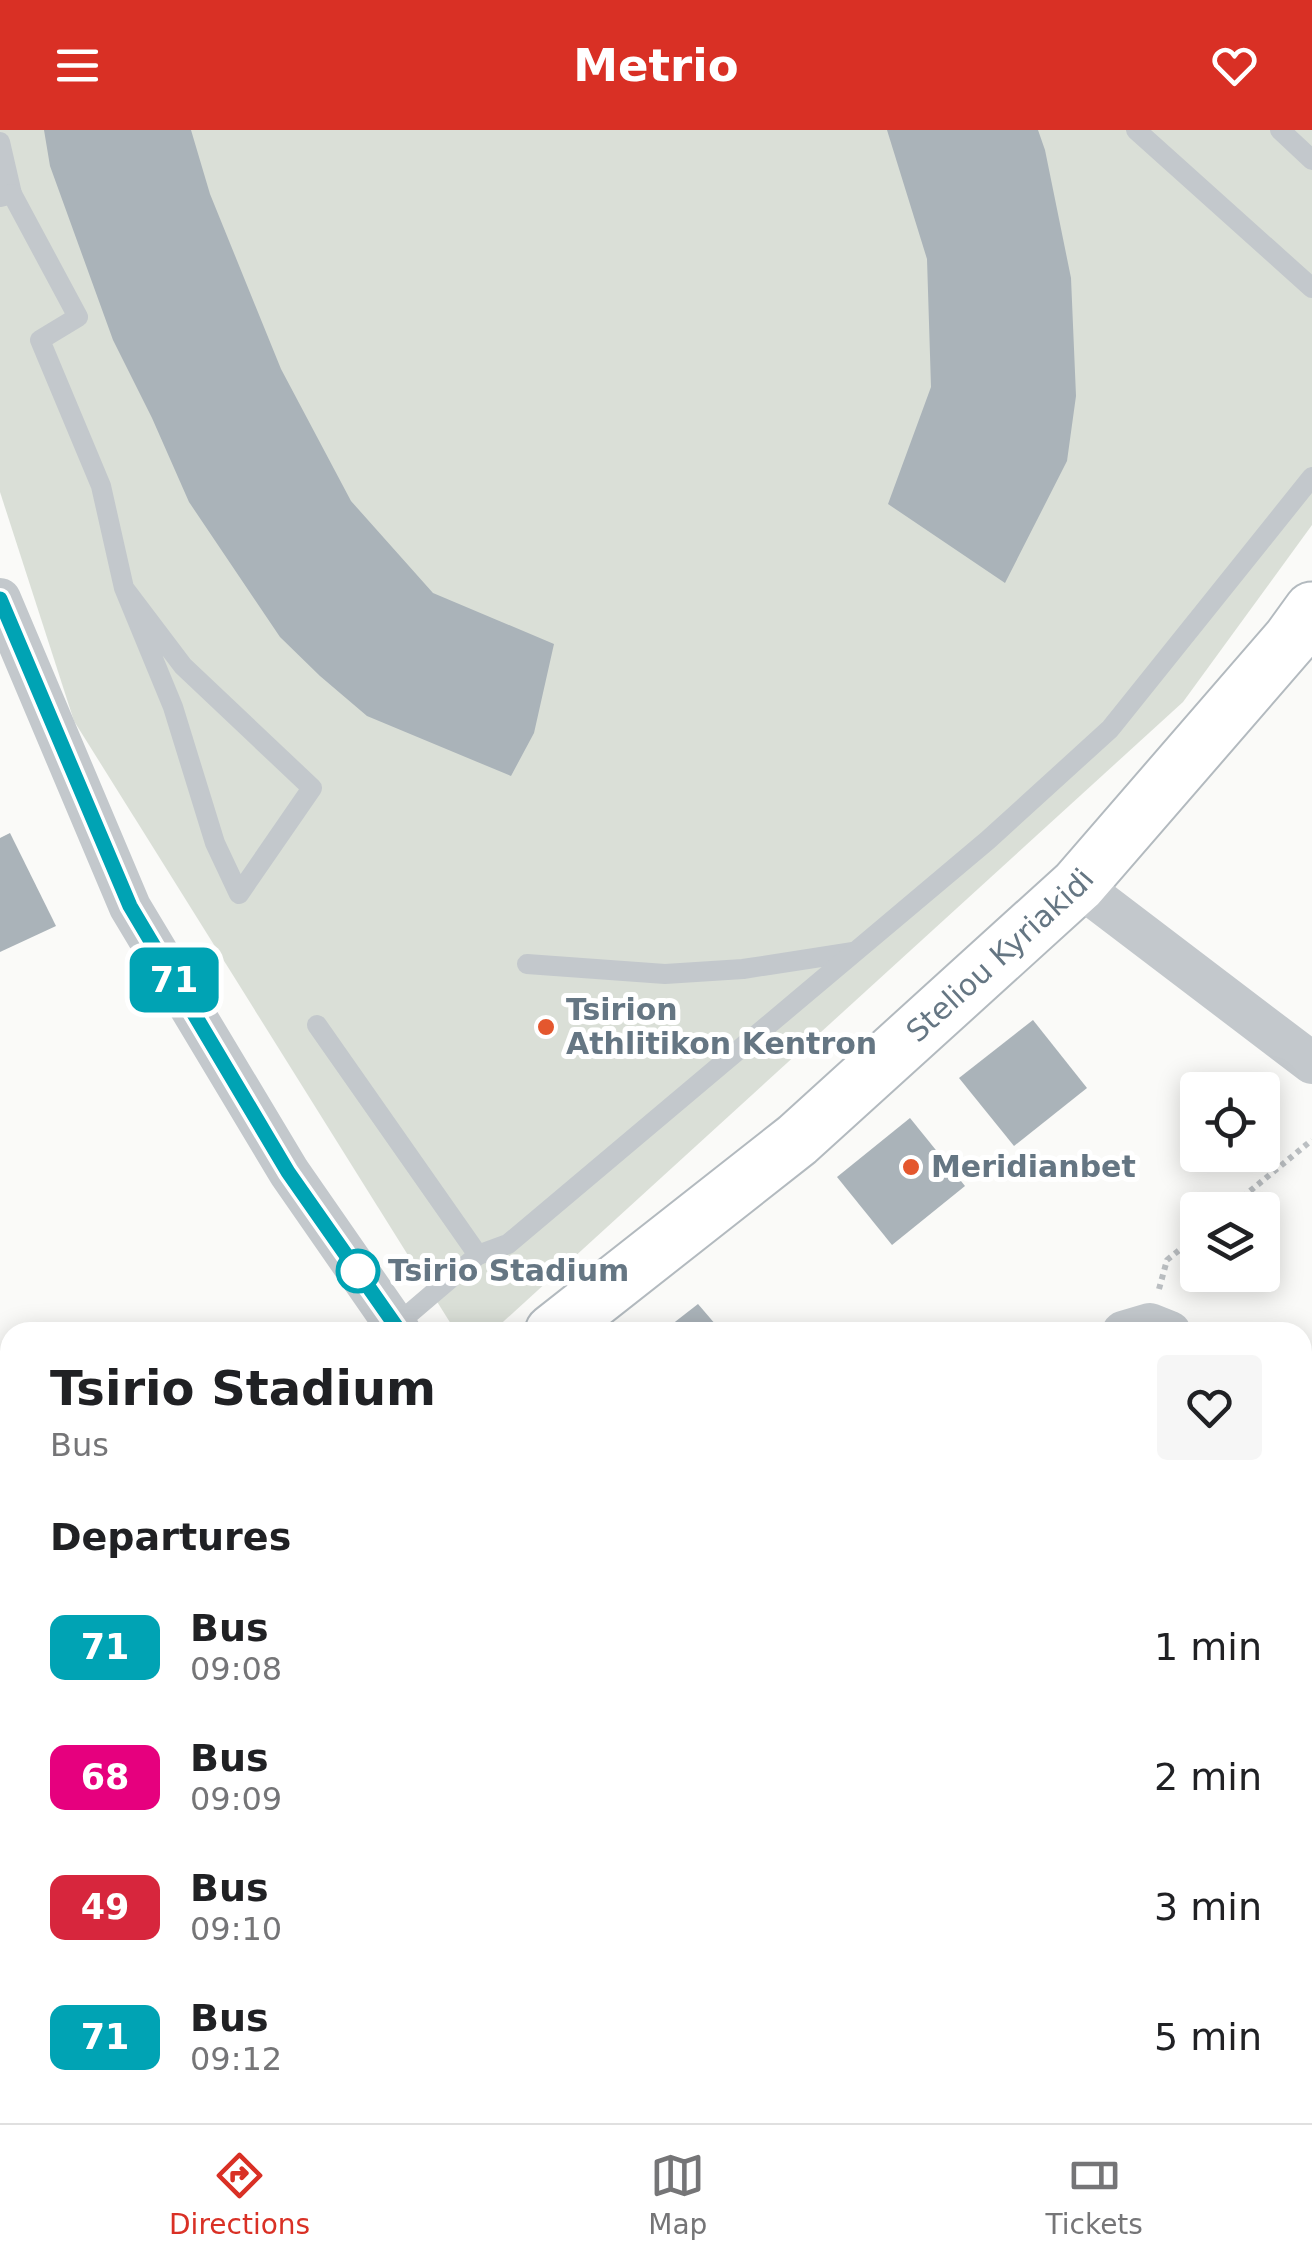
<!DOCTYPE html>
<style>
:root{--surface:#fff;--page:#f6f6f6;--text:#202124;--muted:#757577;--line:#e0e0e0;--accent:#d93025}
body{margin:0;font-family:"DejaVu Sans",sans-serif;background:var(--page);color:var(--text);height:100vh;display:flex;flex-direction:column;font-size:38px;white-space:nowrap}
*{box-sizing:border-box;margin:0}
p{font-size:32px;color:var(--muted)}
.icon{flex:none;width:55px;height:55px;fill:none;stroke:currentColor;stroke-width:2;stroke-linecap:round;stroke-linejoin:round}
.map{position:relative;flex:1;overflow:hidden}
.drawer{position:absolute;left:0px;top:1192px;width:1312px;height:802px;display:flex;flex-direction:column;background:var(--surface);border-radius:30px 30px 0 0;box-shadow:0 5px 25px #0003}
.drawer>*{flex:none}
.badge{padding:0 20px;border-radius:15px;font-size:35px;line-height:65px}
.buttons{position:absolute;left:1180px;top:942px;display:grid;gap:20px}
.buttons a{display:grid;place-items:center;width:100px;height:100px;border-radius:10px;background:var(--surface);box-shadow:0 5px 25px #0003;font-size:50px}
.map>.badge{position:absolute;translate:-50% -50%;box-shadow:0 0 0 5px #fff}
h2{padding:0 50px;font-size:38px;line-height:90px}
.round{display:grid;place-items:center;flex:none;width:105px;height:105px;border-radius:10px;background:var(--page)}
.summary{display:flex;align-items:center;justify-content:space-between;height:170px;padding:0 50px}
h1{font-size:48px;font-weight:800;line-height:75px}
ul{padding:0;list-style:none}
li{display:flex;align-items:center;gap:30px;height:130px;padding:0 50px}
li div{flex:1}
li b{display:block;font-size:38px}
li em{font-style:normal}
li .badge{min-width:110px;font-weight:700;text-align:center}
header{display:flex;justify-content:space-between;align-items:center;height:130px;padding:0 50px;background:var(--accent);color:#fff;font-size:45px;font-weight:800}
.dock{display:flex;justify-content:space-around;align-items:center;height:140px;border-top:2px solid var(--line);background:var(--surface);font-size:28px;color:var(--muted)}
.dock a{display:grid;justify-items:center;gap:5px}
.dock .on{color:var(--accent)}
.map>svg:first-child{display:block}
</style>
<header><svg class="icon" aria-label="menu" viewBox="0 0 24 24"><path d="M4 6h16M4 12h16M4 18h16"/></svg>Metrio<svg class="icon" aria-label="heart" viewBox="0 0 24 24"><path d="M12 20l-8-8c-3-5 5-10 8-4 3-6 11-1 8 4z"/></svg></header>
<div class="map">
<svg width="1312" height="1993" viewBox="0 0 1312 1993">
<rect width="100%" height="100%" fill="#fafaf8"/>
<g fill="#dadfd7">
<polygon points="0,0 1312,0 1312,395 1183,572 492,1202 456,1202 74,591 0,362"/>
<polygon points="1312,1510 1312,1622 1303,1624 1303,1518"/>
<polygon points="765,1985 859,1985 850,1993 756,1993"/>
</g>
<g fill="#aab3b9">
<polygon points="44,0 191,0 210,64 281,239 351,371 433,463 554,514 534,603 511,646 367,586 320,546 280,507 189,372 152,288 113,210 50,36"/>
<polygon points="887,0 1038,0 1045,20 1071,148 1076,266 1067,331 1005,453 888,374 931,257 927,129"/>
<polygon points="10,703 56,796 0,822 0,708"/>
<polygon points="1033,890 1087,958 1014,1016 959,948"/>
<polygon points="910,988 965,1056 892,1115 837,1047"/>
<polygon points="698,1174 722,1202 662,1202"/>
<polygon points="1302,1397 1312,1408 1312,1432 1302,1440"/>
<polygon points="594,1985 685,1985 682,1993 601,1993"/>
</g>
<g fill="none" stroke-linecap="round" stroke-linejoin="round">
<defs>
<g id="secondary">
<path id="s1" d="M553,1202L797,1010L1078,755L1291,509L1312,480"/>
<polyline points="0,1526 10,1520"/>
</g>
</defs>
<use href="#secondary" stroke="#b3babf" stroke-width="59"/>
<g stroke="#bbbfc2" stroke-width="6" stroke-dasharray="5 5" stroke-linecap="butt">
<polyline points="1227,1080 1312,1010"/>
<polyline points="1159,1159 1167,1130 1198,1105"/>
<polyline points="0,1256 10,1275"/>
</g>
<g stroke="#c3c8cc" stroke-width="20">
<polyline points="1136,0 1312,158"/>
<polyline points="1280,0 1312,30"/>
<polyline points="0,12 12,64"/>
<polyline points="0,67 12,64 78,187 40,210 101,356 124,458 173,577 215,713 239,764 312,658 183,536 124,458"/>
<polyline points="527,834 665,844 743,839 853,822"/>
<polyline points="317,895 478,1125 508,1114 988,710 1110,599 1312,347"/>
<polyline points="396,1195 478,1125"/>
</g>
<g stroke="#c3c8cc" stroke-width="42">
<polyline points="0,469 130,777 289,1042 400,1202"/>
<polyline points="1078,755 1312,933"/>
<polyline points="1123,1202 1150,1194 1170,1202"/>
<polyline points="1302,1308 1312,1317"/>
<polyline points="1302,1475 1312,1466"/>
<polyline points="1302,1722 1312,1714"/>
<polyline points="552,1985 558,1993"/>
<polyline points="146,1993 147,1985"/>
<polyline points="696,1993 706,1985"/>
<polyline points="1039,1993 1045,1985"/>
</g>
<use href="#secondary" stroke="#fff" stroke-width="55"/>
</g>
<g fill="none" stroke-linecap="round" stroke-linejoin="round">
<defs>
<polyline id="line" points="0,469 130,776 288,1042 400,1202"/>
</defs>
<use href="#line" stroke="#fff" stroke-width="22"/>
<use href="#line" stroke="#00a3b4" stroke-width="15"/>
</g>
<g fill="#e4572e" stroke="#fff" stroke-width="4">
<circle cx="546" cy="897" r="10"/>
<circle cx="911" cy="1037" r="10"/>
</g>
<circle fill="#fff" stroke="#00a3b4" stroke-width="5" cx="358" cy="1141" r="20"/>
<g text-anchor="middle" stroke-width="10" stroke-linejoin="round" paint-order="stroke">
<g font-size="30" fill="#657683" stroke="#fff">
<text dy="10" stroke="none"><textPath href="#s1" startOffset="585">Steliou Kyriakidi</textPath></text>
</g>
<g font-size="30" font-weight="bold" fill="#657683" stroke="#fff" text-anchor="start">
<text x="566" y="890">Tsirion<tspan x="566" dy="34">Athlitikon Kentron</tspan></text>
<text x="931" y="1047">Meridianbet</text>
</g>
<g font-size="30" font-weight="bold" fill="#657683" stroke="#fff" text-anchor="start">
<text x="388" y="1151">Tsirio Stadium</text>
</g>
</g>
</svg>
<div class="buttons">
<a><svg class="icon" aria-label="locate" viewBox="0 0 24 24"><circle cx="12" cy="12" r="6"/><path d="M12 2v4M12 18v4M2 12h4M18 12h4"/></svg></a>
<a><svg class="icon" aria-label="layers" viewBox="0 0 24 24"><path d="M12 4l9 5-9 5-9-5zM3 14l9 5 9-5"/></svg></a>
</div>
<b class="badge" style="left:174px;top:850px;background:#00a3b4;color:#fff">71</b>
<section class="drawer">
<div class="summary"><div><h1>Tsirio Stadium</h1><p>Bus</p></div><a class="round"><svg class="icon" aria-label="heart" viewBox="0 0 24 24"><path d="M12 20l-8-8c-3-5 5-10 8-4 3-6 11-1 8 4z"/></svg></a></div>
<h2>Departures</h2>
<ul>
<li><span class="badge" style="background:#00a3b4;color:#fff">71</span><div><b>Bus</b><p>09:08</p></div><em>1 min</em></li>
<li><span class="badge" style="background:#e6007e;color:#fff">68</span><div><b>Bus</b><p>09:09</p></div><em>2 min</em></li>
<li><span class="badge" style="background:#d7263d;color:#fff">49</span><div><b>Bus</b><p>09:10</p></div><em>3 min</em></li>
<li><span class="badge" style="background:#00a3b4;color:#fff">71</span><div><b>Bus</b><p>09:12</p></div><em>5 min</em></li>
</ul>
</section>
</div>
<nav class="dock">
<a class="on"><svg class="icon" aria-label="directions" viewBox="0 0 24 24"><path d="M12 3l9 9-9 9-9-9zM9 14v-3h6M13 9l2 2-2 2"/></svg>Directions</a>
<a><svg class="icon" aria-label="map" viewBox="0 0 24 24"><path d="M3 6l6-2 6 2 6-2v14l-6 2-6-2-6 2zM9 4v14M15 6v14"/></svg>Map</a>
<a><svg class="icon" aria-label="tickets" viewBox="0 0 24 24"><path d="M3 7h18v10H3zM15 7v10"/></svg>Tickets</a>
</nav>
